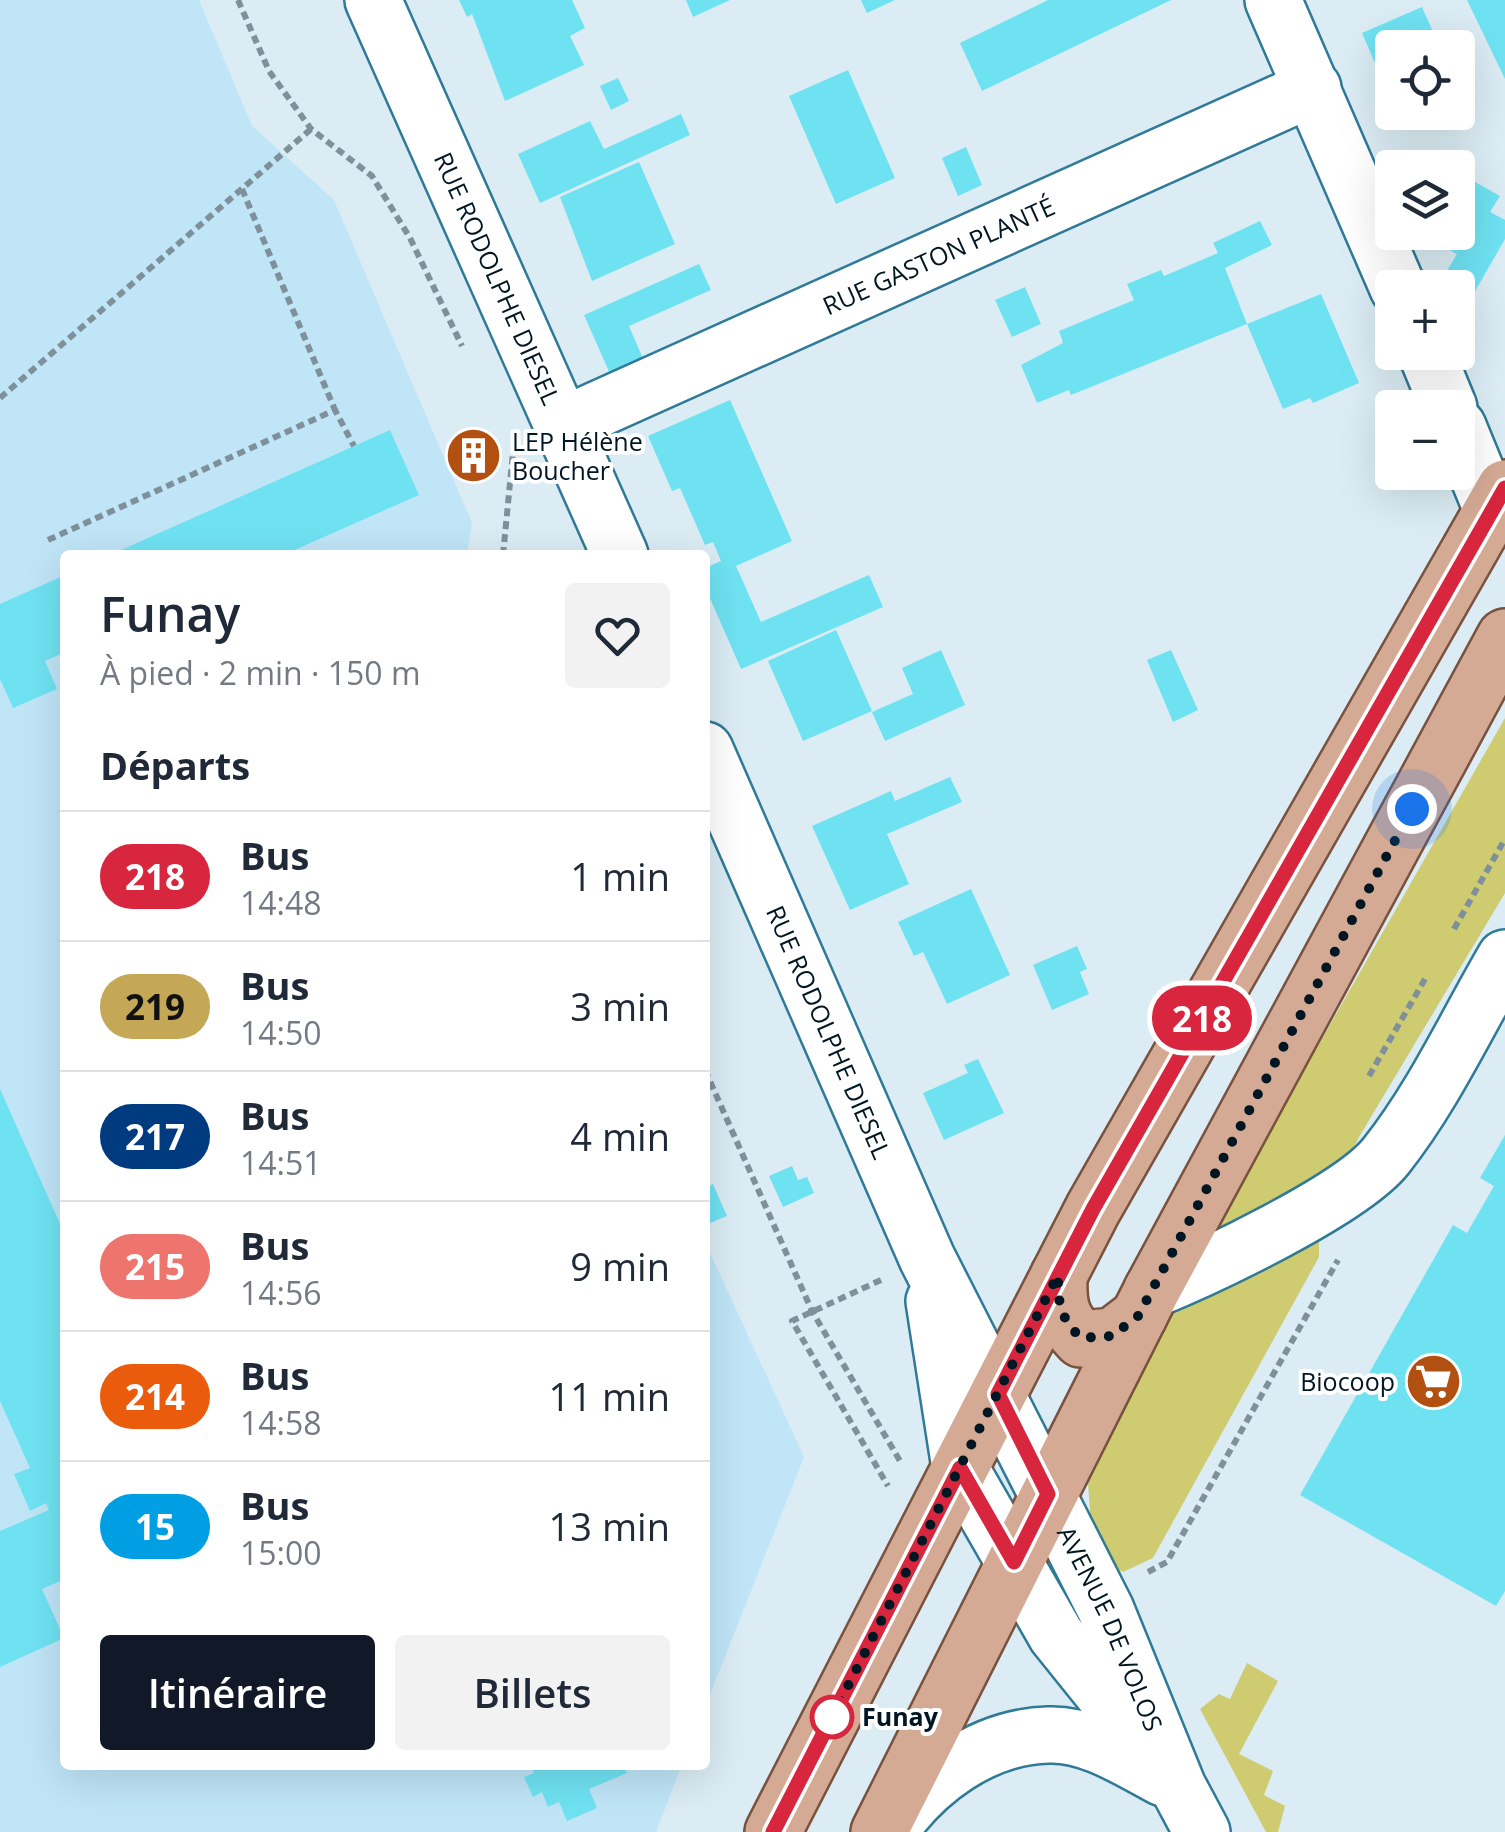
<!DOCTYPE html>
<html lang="fr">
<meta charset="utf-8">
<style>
:root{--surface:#fff;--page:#f2f2f3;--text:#1f2937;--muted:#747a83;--line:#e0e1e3;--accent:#111827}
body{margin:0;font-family:"Open Sans",sans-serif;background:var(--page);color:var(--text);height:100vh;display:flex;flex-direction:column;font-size:38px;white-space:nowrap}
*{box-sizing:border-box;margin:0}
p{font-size:32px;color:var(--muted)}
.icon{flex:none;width:55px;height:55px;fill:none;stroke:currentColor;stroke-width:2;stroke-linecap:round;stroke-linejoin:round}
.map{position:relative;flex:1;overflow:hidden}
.drawer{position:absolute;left:60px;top:550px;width:650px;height:1220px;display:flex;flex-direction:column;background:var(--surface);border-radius:10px;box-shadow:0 10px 40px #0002}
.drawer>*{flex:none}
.badge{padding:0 20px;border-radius:32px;font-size:35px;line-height:65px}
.controls{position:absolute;left:1375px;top:30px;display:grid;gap:20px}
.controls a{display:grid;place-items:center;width:100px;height:100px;border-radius:10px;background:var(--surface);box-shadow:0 10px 40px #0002;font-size:50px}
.you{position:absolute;width:50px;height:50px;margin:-25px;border:8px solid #fff;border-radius:50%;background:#1a73e8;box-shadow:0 0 0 15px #1a73e833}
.map>.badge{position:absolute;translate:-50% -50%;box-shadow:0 0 0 5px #fff}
h2{padding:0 40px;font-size:38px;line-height:90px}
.round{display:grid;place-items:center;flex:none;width:105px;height:105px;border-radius:10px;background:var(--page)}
.overview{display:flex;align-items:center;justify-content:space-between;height:170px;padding:0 40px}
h1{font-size:48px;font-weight:600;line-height:75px}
.cta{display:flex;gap:20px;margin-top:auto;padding:20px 40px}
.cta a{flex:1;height:115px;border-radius:10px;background:var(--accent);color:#fff;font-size:40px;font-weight:600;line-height:115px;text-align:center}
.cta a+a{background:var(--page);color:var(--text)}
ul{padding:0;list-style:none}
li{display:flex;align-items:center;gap:30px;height:130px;padding:0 40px;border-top:2px solid var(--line)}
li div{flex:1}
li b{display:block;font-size:38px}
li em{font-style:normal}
li .badge{min-width:110px;font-weight:700;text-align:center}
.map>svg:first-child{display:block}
</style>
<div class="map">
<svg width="1505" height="1832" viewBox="0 0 1505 1832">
<rect width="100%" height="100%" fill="#dbecf4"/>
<g fill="#bfe5f7">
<polygon points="0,0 199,0 252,126 334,200 472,523 467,555 65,555 65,1765 682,1765 656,1832 0,1832"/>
<polygon points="705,1242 804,1457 705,1707"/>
</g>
<g fill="#cecb71">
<polygon points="1505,718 1505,893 1359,1137 1328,1199 1319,1232 1319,1257 1153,1558 1123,1572 1108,1565 1091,1525 1087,1469 1234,1193"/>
<polygon points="1247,1663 1278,1681 1239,1754 1273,1771 1264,1795 1285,1806 1278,1832 1266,1832 1200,1709 1219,1694 1230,1699"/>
</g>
<g fill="#6fe2f2">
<polygon points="459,0 572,0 585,28 570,36 584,65 505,101 472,14 467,17"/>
<polygon points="686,0 730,0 693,17"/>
<polygon points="861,0 895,0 867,13"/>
<polygon points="1048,0 1171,0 982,91 960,43"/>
<polygon points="1467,0 1505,0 1505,79"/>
<polygon points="1422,7 1440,48 1392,48 1392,102 1362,33"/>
<polygon points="848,70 895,178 836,204 789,96"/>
<polygon points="618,78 629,101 611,110 600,86"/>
<polygon points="681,114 690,135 540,203 518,154 590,121 604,149"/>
<polygon points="966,147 982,185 958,196 942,158"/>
<polygon points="639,162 675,244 592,281 560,197"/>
<polygon points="1468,178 1500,196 1490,212 1505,220 1505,239 1474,293 1444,276 1457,254 1432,240 1436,232 1458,232 1458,196"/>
<polygon points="1260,221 1272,245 1225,268 1247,324 1071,395 1069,390 1037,403 1021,365 1063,343 1059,331 1134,300 1127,284 1161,270 1164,276 1218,253 1213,243"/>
<polygon points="699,264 711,290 629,326 644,361 611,376 584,315"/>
<polygon points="1025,287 1041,324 1012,337 995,300"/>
<polygon points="1321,294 1359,383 1313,403 1310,398 1283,409 1247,324"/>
<polygon points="730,400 792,541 736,566 761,622 869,575 883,607 741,669 705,587 705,568 721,561 713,542 705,545 680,488 672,491 648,436"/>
<polygon points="390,430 419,495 283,555 110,555"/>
<polygon points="476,438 490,466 470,475 457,446"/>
<polygon points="65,575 65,652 45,661 57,689 13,708 0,679 0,604"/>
<polygon points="836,630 872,711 803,741 768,661"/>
<polygon points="941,650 965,705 885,741 872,712 913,694 902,668"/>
<polygon points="1171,650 1198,710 1173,722 1147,660"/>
<polygon points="950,777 962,802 887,834 909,884 850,910 812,826 891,791 895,801"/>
<polygon points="971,889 1010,975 947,1004 923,952 914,956 898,922"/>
<polygon points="1077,946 1087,969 1080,972 1089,994 1052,1010 1033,965"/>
<polygon points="978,1059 1004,1113 944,1140 923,1093 968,1073 964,1065"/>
<polygon points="0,1089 65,1235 65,1579 42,1589 64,1638 0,1667 0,1531 49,1510 46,1503 30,1511 14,1474 30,1468 0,1401"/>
<polygon points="1505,1135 1505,1591 1496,1606 1300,1495 1453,1225 1467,1233 1494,1186 1480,1178"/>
<polygon points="792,1166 798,1180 807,1177 814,1193 783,1207 769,1176"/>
<polygon points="713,1184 727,1216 710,1223 705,1188"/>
<polygon points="530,1765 623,1765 627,1773 589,1789 597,1808 567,1821 559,1802 548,1807 542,1792 533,1797 524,1777 534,1773"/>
</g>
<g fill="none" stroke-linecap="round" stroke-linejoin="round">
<defs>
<g id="minor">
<path id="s1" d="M373,0L620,555"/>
<polyline points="1273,0 1398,288"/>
<polyline points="1426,352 1449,408"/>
<path id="s2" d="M563,425L1313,88"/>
<polyline points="1458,427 1492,510"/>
<path id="s3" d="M705,750L927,1258L1106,1610L1178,1787L1202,1832"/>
<path d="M1152,1290C1206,1268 1351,1200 1386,1156C1433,1097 1467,1023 1505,958"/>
<polyline points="934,1301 960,1468 1056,1635 1142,1742"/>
<path d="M889,1832C925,1780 982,1737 1048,1735C1088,1733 1129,1760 1163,1778"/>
</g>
<g id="major">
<path d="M1059,1275C1058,1304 1060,1318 1081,1339L1113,1336L1139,1316"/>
<polyline points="773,1832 1093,1209 1505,488"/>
<polyline points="879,1832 1152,1290 1505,637"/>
</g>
</defs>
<use href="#minor" stroke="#2f7a97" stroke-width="60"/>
<use href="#major" stroke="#78523f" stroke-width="60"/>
<g stroke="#7e919b" stroke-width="6" stroke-dasharray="8 5" stroke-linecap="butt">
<polyline points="238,0 269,71 311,129 372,176 410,238 462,346"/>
<polyline points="242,189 335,410"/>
<polyline points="0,398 311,129"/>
<polyline points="48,540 335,410 354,446"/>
<polyline points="503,555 513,452"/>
<polyline points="1454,929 1505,839"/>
<polyline points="705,1070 812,1311 900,1461"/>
<polyline points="1369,1076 1425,979"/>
<polyline points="881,1280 792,1321 888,1486"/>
<polyline points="1148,1572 1167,1562 1338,1260"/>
</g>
<use href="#minor" stroke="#fff" stroke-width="55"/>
<use href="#major" stroke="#d5aa95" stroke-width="55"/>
</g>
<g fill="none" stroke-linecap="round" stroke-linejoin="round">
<defs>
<polyline id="line" points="773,1832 960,1468 1014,1562 1048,1494 998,1394 1093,1209 1505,488"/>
</defs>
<use href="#line" stroke="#fff" stroke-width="22"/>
<use href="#line" stroke="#d7263d" stroke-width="15"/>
<path stroke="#001723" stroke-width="10" stroke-dasharray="0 18" d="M832,1717L1058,1275C1058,1304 1060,1318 1081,1338L1112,1336L1138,1316L1412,809"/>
</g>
<defs>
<symbol id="building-disc" viewBox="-11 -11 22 22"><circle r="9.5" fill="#b15011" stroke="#fff"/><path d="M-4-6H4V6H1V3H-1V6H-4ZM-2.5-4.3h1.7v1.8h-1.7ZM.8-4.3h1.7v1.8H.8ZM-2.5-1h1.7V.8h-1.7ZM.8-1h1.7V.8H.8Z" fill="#fff"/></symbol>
<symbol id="supermarket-disc" viewBox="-11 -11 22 22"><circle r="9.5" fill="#b15011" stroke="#fff"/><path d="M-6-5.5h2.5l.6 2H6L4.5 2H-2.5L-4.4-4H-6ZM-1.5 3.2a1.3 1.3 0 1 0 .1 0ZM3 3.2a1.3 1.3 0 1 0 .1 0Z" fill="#fff"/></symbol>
</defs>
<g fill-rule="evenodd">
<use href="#building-disc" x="442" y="424" width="63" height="63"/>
<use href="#supermarket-disc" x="1402" y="1350" width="63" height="63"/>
</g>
<circle fill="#fff" stroke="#d7263d" stroke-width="5" cx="832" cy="1717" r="20"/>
<g text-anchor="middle" stroke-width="8" stroke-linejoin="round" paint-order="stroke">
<g font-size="25" fill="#001723" stroke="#fff">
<text dy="9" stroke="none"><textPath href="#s2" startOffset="412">RUE GASTON PLANTÉ</textPath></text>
<text dy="9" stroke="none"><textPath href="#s1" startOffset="305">RUE RODOLPHE DIESEL</textPath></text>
<text dy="9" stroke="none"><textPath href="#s3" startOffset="308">RUE RODOLPHE DIESEL</textPath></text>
<text dy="9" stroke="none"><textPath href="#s3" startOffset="968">AVENUE DE VOLOS</textPath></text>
</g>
<g font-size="25" fill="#001723" stroke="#fff" text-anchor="start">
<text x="512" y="451">LEP Hélène<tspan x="512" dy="29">Boucher</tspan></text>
<text x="1395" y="1391" text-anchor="end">Biocoop</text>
</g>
<g font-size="25" font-weight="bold" fill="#001723" stroke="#fff" text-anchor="start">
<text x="862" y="1726">Funay</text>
</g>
</g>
</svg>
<div class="controls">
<a><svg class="icon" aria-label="locate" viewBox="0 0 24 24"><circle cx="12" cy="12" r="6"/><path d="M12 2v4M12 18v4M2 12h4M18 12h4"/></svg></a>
<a><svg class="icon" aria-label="layers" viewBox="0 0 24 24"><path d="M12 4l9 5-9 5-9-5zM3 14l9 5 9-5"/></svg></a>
<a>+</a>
<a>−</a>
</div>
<div class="you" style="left:1412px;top:809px"></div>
<b class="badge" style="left:1202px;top:1018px;background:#d7263d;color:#fff">218</b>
<section class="drawer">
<div class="overview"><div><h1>Funay</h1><p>À pied · 2 min · 150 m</p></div><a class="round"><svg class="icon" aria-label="heart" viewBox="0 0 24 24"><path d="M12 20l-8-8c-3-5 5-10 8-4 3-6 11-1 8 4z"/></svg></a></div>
<h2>Départs</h2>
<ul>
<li><span class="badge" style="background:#d7263d;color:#fff">218</span><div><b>Bus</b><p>14:48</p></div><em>1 min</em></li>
<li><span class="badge" style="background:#c4a856;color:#111">219</span><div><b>Bus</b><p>14:50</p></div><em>3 min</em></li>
<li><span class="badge" style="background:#003b80;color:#fff">217</span><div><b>Bus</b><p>14:51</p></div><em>4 min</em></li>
<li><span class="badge" style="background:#ee756d;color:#fff">215</span><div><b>Bus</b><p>14:56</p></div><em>9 min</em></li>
<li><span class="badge" style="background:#ea5b0c;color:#fff">214</span><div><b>Bus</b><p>14:58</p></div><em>11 min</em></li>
<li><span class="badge" style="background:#009fe3;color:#fff">15</span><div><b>Bus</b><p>15:00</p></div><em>13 min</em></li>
</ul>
<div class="cta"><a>Itinéraire</a><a>Billets</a></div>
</section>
</div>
